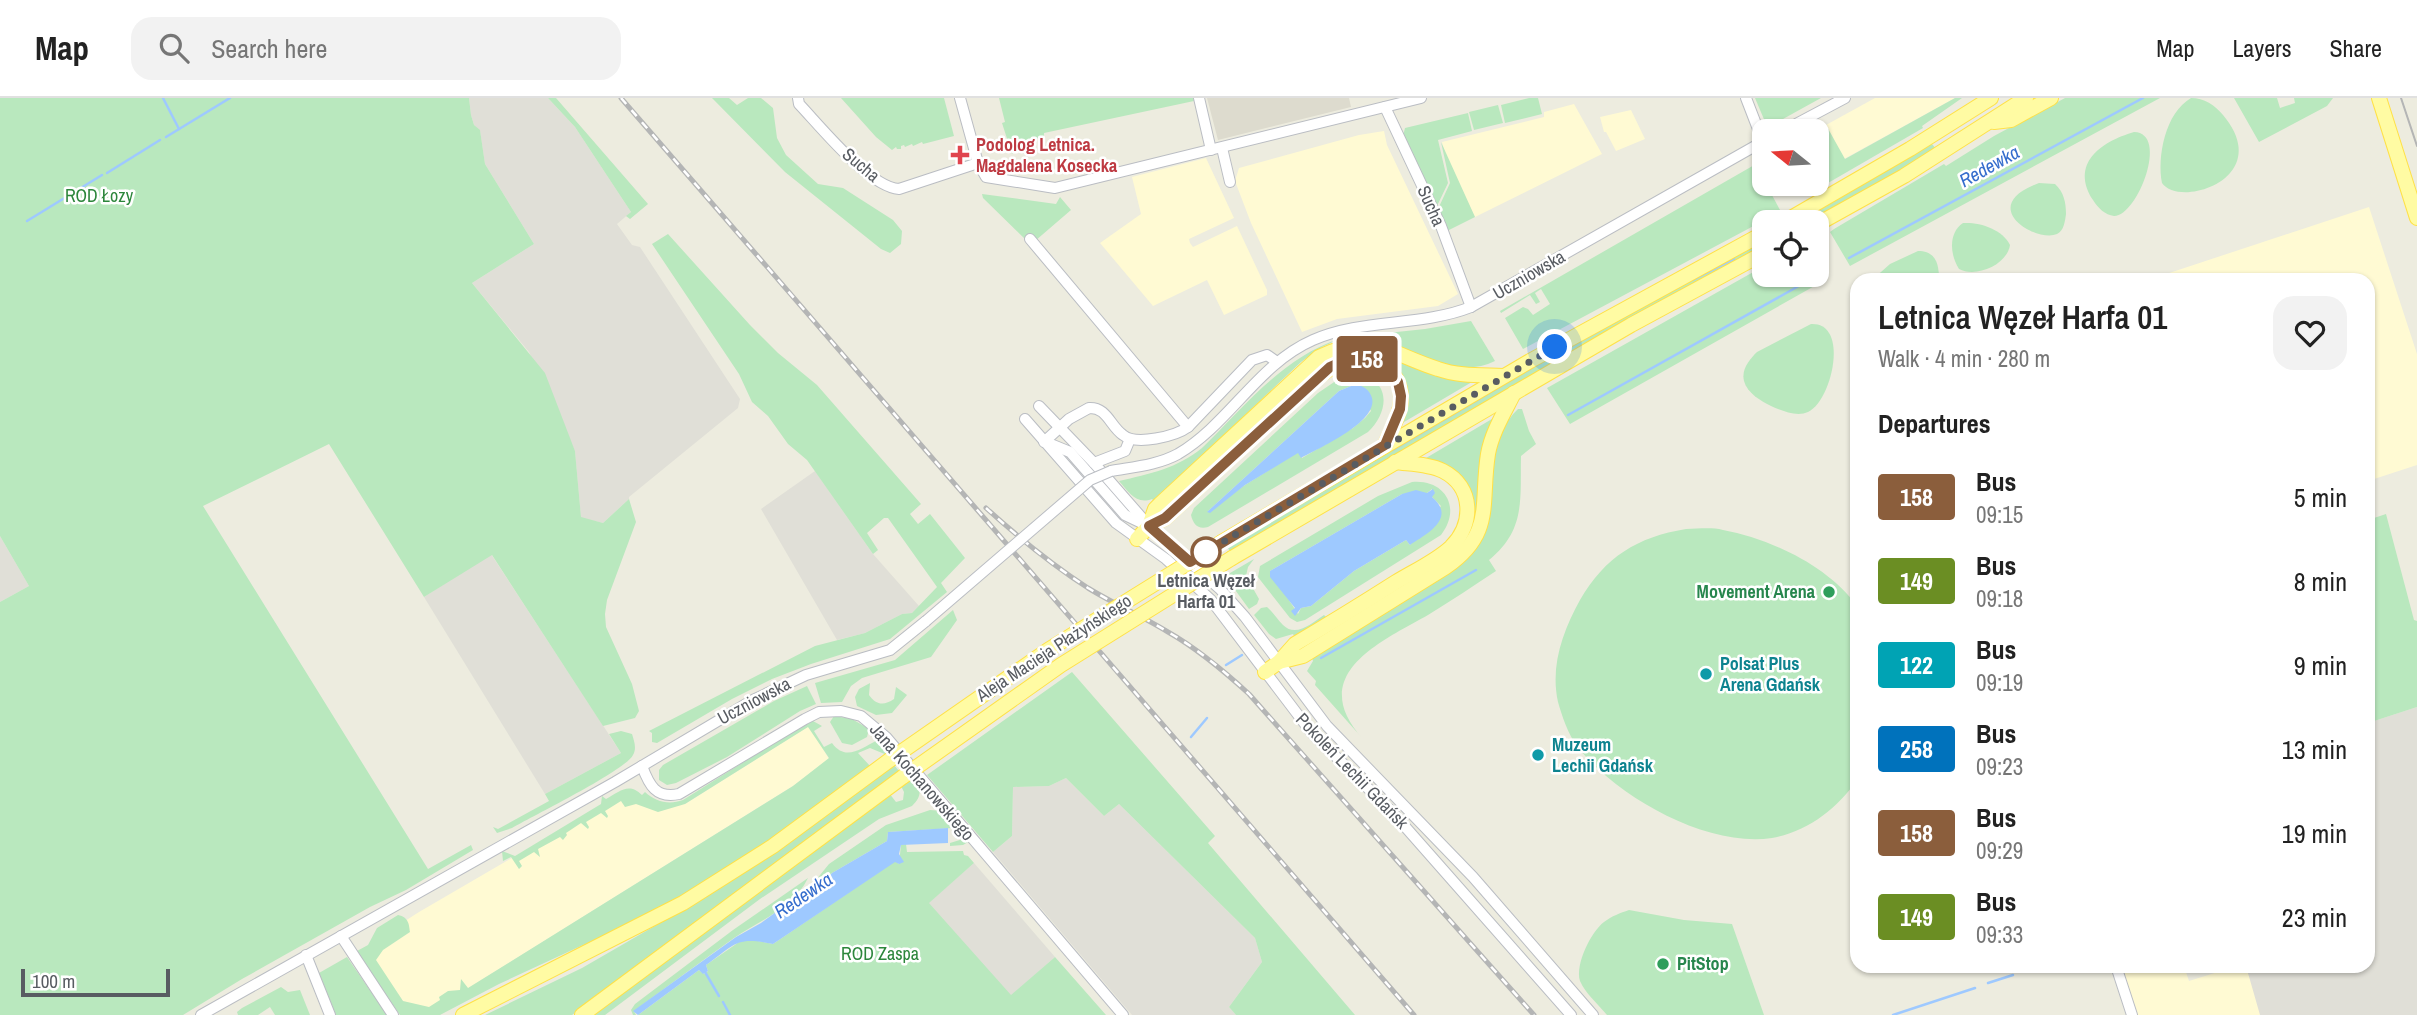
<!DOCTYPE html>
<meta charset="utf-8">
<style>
:root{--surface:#fff;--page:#f2f2f2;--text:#222;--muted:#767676;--line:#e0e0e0}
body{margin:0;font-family:"Archivo Narrow",sans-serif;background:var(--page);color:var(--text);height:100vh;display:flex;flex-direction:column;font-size:26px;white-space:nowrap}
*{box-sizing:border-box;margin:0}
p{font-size:23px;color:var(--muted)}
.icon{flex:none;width:38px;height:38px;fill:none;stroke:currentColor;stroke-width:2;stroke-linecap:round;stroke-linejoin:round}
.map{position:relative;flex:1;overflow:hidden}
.drawer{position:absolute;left:1850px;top:175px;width:525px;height:700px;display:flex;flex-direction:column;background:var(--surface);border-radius:21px;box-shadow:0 2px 5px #0004}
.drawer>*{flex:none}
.badge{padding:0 14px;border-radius:5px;font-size:24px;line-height:46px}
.needle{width:46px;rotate:288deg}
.buttons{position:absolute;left:1752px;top:21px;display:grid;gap:14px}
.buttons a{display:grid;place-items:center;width:77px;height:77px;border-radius:14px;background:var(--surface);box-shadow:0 2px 5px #0004;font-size:35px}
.scale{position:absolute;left:21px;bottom:18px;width:149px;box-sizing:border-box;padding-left:7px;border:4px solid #585c62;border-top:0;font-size:19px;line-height:24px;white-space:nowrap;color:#585c62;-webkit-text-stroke:5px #fff;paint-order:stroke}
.you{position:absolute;width:35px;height:35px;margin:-18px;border:5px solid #fff;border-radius:50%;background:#1a73e8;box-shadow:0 0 0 10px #1a73e833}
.map>.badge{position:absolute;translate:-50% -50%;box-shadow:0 0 0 4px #fff}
h2{padding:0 28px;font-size:26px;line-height:63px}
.round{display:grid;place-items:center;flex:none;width:74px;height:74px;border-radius:21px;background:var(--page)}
.headline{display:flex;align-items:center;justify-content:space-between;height:119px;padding:0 28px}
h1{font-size:33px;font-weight:600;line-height:52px}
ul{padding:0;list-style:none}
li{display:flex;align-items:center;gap:21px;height:84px;padding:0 28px}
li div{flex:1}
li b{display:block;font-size:26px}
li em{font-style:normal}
li .badge{min-width:77px;font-weight:700;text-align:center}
header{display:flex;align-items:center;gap:42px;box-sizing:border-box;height:98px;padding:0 35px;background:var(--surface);border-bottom:2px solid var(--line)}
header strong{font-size:33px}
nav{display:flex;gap:38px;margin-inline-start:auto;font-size:24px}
.search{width:490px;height:63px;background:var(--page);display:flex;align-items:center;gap:18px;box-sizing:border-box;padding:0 24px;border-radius:21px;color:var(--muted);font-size:26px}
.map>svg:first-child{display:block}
</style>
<header>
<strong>Map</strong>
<div class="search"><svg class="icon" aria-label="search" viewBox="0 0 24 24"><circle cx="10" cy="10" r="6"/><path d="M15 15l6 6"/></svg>Search here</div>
<nav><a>Map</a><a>Layers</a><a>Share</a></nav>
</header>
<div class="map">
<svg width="2417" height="917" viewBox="0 0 2417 917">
<rect width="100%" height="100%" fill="#edecdf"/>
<g fill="#fffad3">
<polygon points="1875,0 1955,0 1844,61 1826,27"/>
<polygon points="1574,6 1602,56 1475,119 1447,61 1442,44 1544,19 1544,14"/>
<polygon points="1631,12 1645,41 1616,53 1606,34 1604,34 1600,19"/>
<polygon points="1384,33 1387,47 1458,196 1438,208 1337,221 1302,234 1251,125 1235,83 1239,70 1359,37"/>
<polygon points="1206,60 1234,120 1189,141 1190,145 1193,149 1237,128 1267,192 1267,197 1224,217 1207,182 1153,208 1100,145 1141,116 1132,79"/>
<polygon points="2369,109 2417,256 2417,367 2368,383 2368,182 2148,182"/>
<polygon points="809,628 829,661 793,688 435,911 413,917 372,860 405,823 419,814 615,700 631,704 685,706"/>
<polygon points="2121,868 2184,868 2189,883 2237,868 2246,868 2261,915 2260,917 2137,917"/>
</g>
<g fill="#e0dfd7">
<polygon points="469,0 548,0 575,29 631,114 617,126 632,147 640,149 740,301 738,310 629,399 629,401 603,425 581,420 575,353 529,254 472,185 534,146 485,66 480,33 474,27 471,17"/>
<polygon points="815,373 873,456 919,508 912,515 902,516 865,535 837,542 761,411"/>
<polygon points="0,438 29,488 0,504"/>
<polygon points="491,456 621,655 545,696 424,499"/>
<polygon points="2417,609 2417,917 2260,917 2246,868 2368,868 2368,625"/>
<polygon points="1066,680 1104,718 1119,706 1255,840 1262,864 1229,909 1236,917 1132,917 993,754 1012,738 1013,689 1049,688"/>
<polygon points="974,765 1055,859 1011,898 928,805"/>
</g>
<polygon fill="#dddbce" points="1207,0 1349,0 1351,9 1218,42"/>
<g fill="#b9e8be" fill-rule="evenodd">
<polygon points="0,0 469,0 471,17 474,27 480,32 485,66 534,146 472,185 545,275 575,353 581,419 603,425 629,401 636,424 607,502 605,516 606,529 632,586 639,613 635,620 603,628 492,457 424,499 329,346 203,408 428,771 471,747 473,752 406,792 370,809 242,881 183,917 0,917 0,504 29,488 0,438"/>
<polygon points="548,0 556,0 648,106 630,121 626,118 631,114 575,29"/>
<polygon points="712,0 729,0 737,7 748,0 761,0 773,10 777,40 786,57 818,86 843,90 893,122 902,133 901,146 890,155 881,151 785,74"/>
<polygon points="841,0 944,0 954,38 923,46 922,44 913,48 912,46 905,49 904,47 901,48 901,51 897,51 896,49 892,52 876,39"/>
<polygon points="999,0 1193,0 1194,3 1044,35 1044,39 1015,46 1016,51 1012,56 1002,25 1005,24"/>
<polygon points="1529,0 1538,0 1542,16 1505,25 1501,7"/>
<polygon points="1755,0 1821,0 1772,27 1766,26"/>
<polygon points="1955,0 1962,0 1922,28 1923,30 1809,96 1803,86 1816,86 1815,33 1826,27 1845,61"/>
<polygon points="2065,0 2160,0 1850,168 1830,134 1834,131 1944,66 1946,68 1994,38"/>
<path d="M2191,0C2204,0 2215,7 2223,17C2276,80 2180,111 2162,85C2157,59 2165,15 2191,0Z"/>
<polygon points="2234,0 2277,0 2280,10 2295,5 2294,0 2333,0 2327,8 2259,44"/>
<polygon points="1498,7 1503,25 1474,32 1469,14"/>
<polygon points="1468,15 1472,33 1438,42 1448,85 1437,108 1403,38 1405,30"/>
<path d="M2134,34C2170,35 2137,119 2114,118C2105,117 2098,110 2093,102C2070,66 2100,44 2134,34Z"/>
<polygon points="1441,44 1475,119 1447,133 1438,111 1450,85"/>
<polygon points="1932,46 1936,51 1823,117 1820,112"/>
<polygon points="1756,66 1764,86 1766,86 1780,112 1776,116 1523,251 1505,220 1523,209 1528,211 1533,217 1550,206 1541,191 1535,195 1540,204 1536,206 1530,197 1501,215 1500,213"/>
<path d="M2039,85L2055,86C2064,94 2066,105 2066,116C2065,123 2064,133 2057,136C2036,145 1975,108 2039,85Z"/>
<polygon points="982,96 1056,106 1060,99 1071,112 1035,143 1027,143 983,100"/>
<path d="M1963,125C1980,124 2002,131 2010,147C2007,167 1976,180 1959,171C1950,157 1948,135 1963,125Z"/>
<polygon points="668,136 750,227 778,255 817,287 921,406 910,416 918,426 930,416 965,460 941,485 947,494 890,541 811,566 772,581 732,601 657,645 652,644 652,635 649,633 815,548 865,535 902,516 912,515 937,489 888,420 884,420 867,435 878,452 873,456 807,362 788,346 768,318 752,304 739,276 652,146"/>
<polygon points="1764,142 1764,148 1373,369 1230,453 1225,446 1507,283"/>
<path d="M1918,153C1936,153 1939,166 1939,182H1872L1890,166Z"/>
<polygon points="1764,168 1764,177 1813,177 1818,186 1570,326 1547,290"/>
<path d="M1471,223L1495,263C1448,286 1405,240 1359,238L1425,231Z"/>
<path d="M1811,226C1850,224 1832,303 1808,314C1797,319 1782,313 1771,308C1761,303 1747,295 1744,283C1741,271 1750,261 1757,254Z"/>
<path d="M1339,241L1322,249L1301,264L1154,403L1152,401C1136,407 1129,394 1119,383C1149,376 1178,370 1202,350C1244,309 1282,260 1339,241Z"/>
<polygon points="1363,251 1477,281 1399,327 1404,286 1354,254 1164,415 1316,270 1327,262"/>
<path d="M1357,276C1392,282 1389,314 1368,334L1208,429C1198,432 1193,426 1191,417L1194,410L1318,295L1340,280ZM1356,286L1371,313L1365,320L1353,330L1302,360L1298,354L1245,387L1207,414L1339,293Z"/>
<path d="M1518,311H1522L1529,333L1536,346L1521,358C1520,401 1526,432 1489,462L1496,473C1473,488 1451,503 1428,517C1380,544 1305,577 1363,641L1315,587L1316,583L1307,573L1313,563L1312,560L1462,464C1511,422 1473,354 1518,311Z"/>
<path d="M1497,318L1489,333L1484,350L1478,417L1472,434L1461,450L1437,469L1303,552L1301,549C1335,529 1368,508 1402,488C1422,475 1447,464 1462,445C1475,430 1479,408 1469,390C1459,371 1441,363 1421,363Z"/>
<path d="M1412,384C1445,381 1462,410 1441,437L1305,522L1297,524L1290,520L1261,483L1258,479L1260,468L1378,398ZM1432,391V399L1441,408L1410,447L1406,442L1354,473L1311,508L1301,510L1298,516L1270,473L1402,396L1427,395Z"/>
<polygon points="2386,416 2414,522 2417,523 2417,609 2368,625 2368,422"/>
<path d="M1686,431C1698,431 1711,429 1723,432C1771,441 1828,468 1857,508V682C1837,711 1807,734 1772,740C1707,750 1615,698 1577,648C1568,636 1562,618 1558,604C1550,568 1563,533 1580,502C1605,459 1637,439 1686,431Z"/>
<polygon points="1254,461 1248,469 1246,478 1259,501 1257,506 1249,511 1225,478"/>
<path d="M1267,509C1273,514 1277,521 1283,527C1296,540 1312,525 1324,517L1326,519L1294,538L1293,536L1276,541L1269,536L1254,517L1261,510Z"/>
<polygon points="953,512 957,522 931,559 862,580 851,588 842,604 821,605 815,585 895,562"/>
<polygon points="1072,574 1215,738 1208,745 1355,917 1236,917 1229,909 1262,864 1255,840 1119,706 1104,718 1066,680 1049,688 1013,689 1012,738 993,754 927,677"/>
<path d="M870,585L869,597C876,607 884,608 894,601L896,589L907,597L892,615L876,617L857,608L855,599L859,591Z"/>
<polygon points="807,588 816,606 800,613 727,659 676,685 667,687 659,682 659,672 663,667 774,603"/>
<polygon points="834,618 852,621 869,631 867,639 852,647 842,645 830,624"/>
<path d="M813,623L822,628L814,633L824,649L832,645C846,664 861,650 878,642L882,643L891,654L887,657L870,650L858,655L871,669L774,741L684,798L637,822L499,886L440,917H400L359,858L357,853L368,847L377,830L398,817C409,819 409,827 410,834L383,852L376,862L403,903L429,909L440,902L439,899L448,893L460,892L461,881L468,890L793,688L829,660L808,629L685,706L658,714L636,706L625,709L621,703L605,713L608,718L607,720L601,715L586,724L589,729L588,731L581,725L566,735L567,737L563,742L560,739L538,751L540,759L534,754L519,763L522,768L519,771L511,759L503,763L502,753L515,758L601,706L602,698L606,701C620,693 629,684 642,697L645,694C656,704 669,707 683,702L774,645Z"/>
<path d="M621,633L632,636C634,643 637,650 633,657C626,672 533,718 512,730L497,735L493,729L498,731L549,703L545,696L621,655L609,636Z"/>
<polygon points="894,667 899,673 572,917 485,917 582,870 679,814"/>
<path d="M913,679C921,689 923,698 912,708L879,721L760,801L605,917H591L889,695L896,704L903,702L904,694L901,688Z"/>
<polygon points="930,712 942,713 968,744 963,747 950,748 950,745 963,741 956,741 955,734 953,730 888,734 887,743 832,775 816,794 794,809 829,766 886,727"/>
<polygon points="906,746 907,754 963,753 964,757 968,758 974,765 929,805 1011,897 1055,859 1106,917 638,917 699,872 704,876 708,873 706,867 739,844 748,841 773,846 895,763 899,766 901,747"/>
<path d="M808,780C794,810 760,822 734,840C700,864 667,889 634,913L636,917H633L631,912L635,906L733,832Z"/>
<path d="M1629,812L1684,822L1732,826L1764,917H1607C1599,907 1585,895 1580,883C1575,866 1591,834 1604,824C1612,818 1620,815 1629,812Z"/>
<polygon points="347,859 387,917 336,917 319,875"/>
<polygon points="281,889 288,894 300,892 310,917 275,917 270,909 258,917 238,917 237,914 242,910"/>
</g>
<g fill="#9ec9ff">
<path d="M1356,286C1363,288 1370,292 1372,300C1378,324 1319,350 1301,360L1298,355L1245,387L1210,415L1207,414L1339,293Z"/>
<path d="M1433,391L1435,395L1432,399C1457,420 1427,436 1410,447L1406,442L1354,473L1311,508L1301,510L1295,518L1291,513L1295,510L1270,479V473L1402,396L1416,392L1427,395Z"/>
<path d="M948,730V745L901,747L899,756L904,764L899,766L895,764L773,846C735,838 736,846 706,867L708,873L703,876L699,872L638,917L633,913L736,839L761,825L787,806L794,809L816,794L832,775L887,743L888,734Z"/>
</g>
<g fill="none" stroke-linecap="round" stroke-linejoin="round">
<g stroke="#9ec9ff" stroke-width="2.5">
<polyline points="163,0 179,31"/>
<polyline points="166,39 230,0"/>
<polyline points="107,75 160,42"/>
<polyline points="27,123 102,77"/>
<polyline points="1849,160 2143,0"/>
<polyline points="1693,182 1734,161"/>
<polyline points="1553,258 1599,233"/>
<polyline points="1568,317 1813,180"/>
<polyline points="1393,352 1547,261"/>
<polyline points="1321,560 1476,472"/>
<polyline points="1226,567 1242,557"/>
<polyline points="1191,639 1207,620"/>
<polyline points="705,874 719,898"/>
<polyline points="1988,885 2013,877"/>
<polyline points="723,904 730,917"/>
<polyline points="1893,917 1975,890"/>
</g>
<defs>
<g id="minor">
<path d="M798,0L799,6C820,28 869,89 899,91L978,65"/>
<polyline points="960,0 978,65 986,79 1055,90 1421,0"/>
<polyline points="1199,0 1211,52"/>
<polyline points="1746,0 1763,44"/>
<polyline points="1385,9 1441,128 1471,209"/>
<polyline points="1783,33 1845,0"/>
<polyline points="1222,50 1230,84"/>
<polyline points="1030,141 1188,329"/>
<polyline points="1039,308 1094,365 1149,428 1220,491 1245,519 1327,628 1473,779 1593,917"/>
<polyline points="1025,321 1116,425 1166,461 1211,502 1311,634 1393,715 1571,917"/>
<path d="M1044,344L1069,321L1089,310C1107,309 1110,328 1123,337C1136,348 1176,338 1188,329L1252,262L1267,257L1277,264"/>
<polyline points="1048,345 1070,354 1125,417 1146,427"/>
<polyline points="1094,365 1125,353 1130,341"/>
<path d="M1111,373C1133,369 1158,367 1178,356C1229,326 1258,266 1313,242C1363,220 1420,229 1471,209L1764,43"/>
<path d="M642,668C649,687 656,701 679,696L805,621L819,614L841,613L861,618L886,639L1123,917"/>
<polyline points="341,838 393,917"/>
<polyline points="306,857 330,917"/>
<polyline points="2116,868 2132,917"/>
<polyline points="201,917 615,684 753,602 806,577 890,552 926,523"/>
</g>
<g id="major">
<polyline points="2379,0 2417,120"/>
<polyline points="1994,24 2011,22 2051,0"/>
<polyline points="1784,124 1910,51 1991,0"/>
<polyline points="1816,127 1904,78 2026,0"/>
<path d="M1149,428L1165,420L1317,280C1326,273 1335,266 1346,262C1372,254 1401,271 1401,300C1401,316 1391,332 1385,347"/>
<path d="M1137,441L1149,428L1155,411L1160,406L1319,259C1373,233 1388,255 1438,271C1458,278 1481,277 1503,278"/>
<polyline points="1222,444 1530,263 1764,135"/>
<polyline points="1232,460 1631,227 1764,155"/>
<path d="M1279,564L1303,558L1446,469C1495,435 1480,406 1488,356C1492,334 1504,315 1514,295"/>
<path d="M1265,574L1279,564L1295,546C1329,526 1363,505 1396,484C1414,473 1436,463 1451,449C1474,426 1474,389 1443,373C1430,366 1410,366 1395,364"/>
<polyline points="463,917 683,805 773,748 891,661"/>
<polyline points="582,917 904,678"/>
</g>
</defs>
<use href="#minor" stroke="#babdc3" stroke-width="12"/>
<use href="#major" stroke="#ffe147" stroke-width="16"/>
<use href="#minor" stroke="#fff" stroke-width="10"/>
<use href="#major" stroke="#fffba3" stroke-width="14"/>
<polyline stroke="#b4b5b5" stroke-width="2" points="2401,0 2417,48"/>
<defs>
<g id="rail">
<polyline points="621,0 1414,917"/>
<path d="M986,410C1018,439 1051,466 1088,490C1114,506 1142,518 1168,534C1198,551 1224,573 1249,596L1534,917"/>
</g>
</defs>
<use href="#rail" stroke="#b4b5b5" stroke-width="5"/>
<use href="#rail" stroke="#fff" stroke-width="2.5" stroke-dasharray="8" stroke-linecap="butt"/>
<defs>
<polyline id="minor-bridge" points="926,523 1090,382 1111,373"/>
<g id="major-bridge">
<polyline points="891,661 1048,552 1222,444"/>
<polyline points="904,678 1061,567 1232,460"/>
</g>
</defs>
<use href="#minor-bridge" stroke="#babdc3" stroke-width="12" stroke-linecap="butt"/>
<use href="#major-bridge" stroke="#ffe147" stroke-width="16" stroke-linecap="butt"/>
<use href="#minor-bridge" stroke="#fff" stroke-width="10"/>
<use href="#major-bridge" stroke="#fffba3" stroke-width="14"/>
</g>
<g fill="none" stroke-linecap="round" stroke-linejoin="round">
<defs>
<polygon id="line" points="1358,260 1382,265 1398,284 1401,298 1400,311 1385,347 1190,464 1149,428 1165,420 1330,269 1345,262"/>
</defs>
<use href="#line" stroke="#fff" stroke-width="16"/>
<use href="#line" stroke="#8b5e3c" stroke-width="10"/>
<polyline stroke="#585c62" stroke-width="7" stroke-dasharray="0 12.6" points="1206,454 1199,458 1555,249"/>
</g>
<path fill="#e0444e" stroke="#fff" stroke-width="2.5" d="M956.5 46.5h7v7h7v7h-7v7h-7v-7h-7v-7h7z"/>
<circle fill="#fff" stroke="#8b5e3c" stroke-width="3.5" cx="1206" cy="454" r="14"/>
<g fill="#2e9e5b" stroke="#fff" stroke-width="2.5">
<circle cx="1829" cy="494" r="7"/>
<circle cx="1663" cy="866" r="7"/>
</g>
<g fill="#0f9aa8" stroke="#fff" stroke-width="2.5">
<circle cx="1706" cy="576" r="7"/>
<circle cx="1538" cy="657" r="7"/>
</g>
<g text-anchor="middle" stroke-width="5" stroke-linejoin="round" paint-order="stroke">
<g font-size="18" font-weight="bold" fill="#be3a42" stroke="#fff" text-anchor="start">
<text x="976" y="53">Podolog Letnica.<tspan x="976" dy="21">Magdalena Kosecka</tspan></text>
</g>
<g font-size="18" fill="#585c62" stroke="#fff">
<text transform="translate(861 67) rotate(40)" y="6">Sucha</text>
<text transform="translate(1431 108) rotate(66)" y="6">Sucha</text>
<text transform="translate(1529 177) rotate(-30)" y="6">Uczniowska</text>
<text transform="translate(1054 550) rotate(-33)" y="6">Aleja Macieja Płażyńskiego</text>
<text transform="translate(754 603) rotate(-28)" y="6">Uczniowska</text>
<text transform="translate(1352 673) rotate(46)" y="6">Pokoleń Lechii Gdańsk</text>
<text transform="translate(922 684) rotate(49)" y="6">Jana Kochanowskiego</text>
</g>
<g font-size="18" fill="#2c863b" stroke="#fff">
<text x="99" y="104">ROD Łozy</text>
<text x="880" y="862">ROD Zaspa</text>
</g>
<g font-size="18" font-weight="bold" fill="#585c62" stroke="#fff">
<text x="1206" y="489">Letnica Węzeł<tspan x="1206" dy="21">Harfa 01</tspan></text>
</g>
<g font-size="18" font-weight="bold" fill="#27864d" stroke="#fff" text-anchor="end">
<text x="1815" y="500">Movement Arena</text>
<text x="1677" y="872" text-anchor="start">PitStop</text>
</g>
<g font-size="18" font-weight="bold" fill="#0d838f" stroke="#fff" text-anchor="start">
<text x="1720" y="572">Polsat Plus<tspan x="1720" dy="21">Arena Gdańsk</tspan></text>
<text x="1552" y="653">Muzeum<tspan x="1552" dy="21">Lechii Gdańsk</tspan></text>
</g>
<g font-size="19" font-style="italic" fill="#356dcd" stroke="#fff">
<text transform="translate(1989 68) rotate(-29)" y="7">Redewka</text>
<text transform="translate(803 797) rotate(-34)" y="7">Redewka</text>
</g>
</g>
</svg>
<div class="buttons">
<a><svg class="needle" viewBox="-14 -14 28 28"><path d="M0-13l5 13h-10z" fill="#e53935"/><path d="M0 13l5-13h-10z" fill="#767676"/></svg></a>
<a><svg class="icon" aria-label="locate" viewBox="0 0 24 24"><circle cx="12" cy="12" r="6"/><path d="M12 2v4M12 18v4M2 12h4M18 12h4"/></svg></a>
</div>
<div class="scale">100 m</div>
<div class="you" style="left:1555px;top:249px"></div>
<b class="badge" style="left:1367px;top:261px;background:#8b5e3c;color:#fff">158</b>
<section class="drawer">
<div class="headline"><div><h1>Letnica Węzeł Harfa 01</h1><p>Walk · 4 min · 280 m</p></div><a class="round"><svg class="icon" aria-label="heart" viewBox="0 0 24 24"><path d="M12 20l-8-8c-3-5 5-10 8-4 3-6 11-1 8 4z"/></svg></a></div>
<h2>Departures</h2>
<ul>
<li><span class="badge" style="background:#8b5e3c;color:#fff">158</span><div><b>Bus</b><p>09:15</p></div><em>5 min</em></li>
<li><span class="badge" style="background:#6b8e23;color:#fff">149</span><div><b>Bus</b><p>09:18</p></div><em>8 min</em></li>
<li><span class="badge" style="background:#00a3b4;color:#fff">122</span><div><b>Bus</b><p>09:19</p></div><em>9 min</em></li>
<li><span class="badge" style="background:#0072bc;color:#fff">258</span><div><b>Bus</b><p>09:23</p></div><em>13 min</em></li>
<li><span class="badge" style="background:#8b5e3c;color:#fff">158</span><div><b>Bus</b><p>09:29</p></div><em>19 min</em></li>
<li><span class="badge" style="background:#6b8e23;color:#fff">149</span><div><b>Bus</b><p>09:33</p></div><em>23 min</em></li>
</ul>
</section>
</div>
